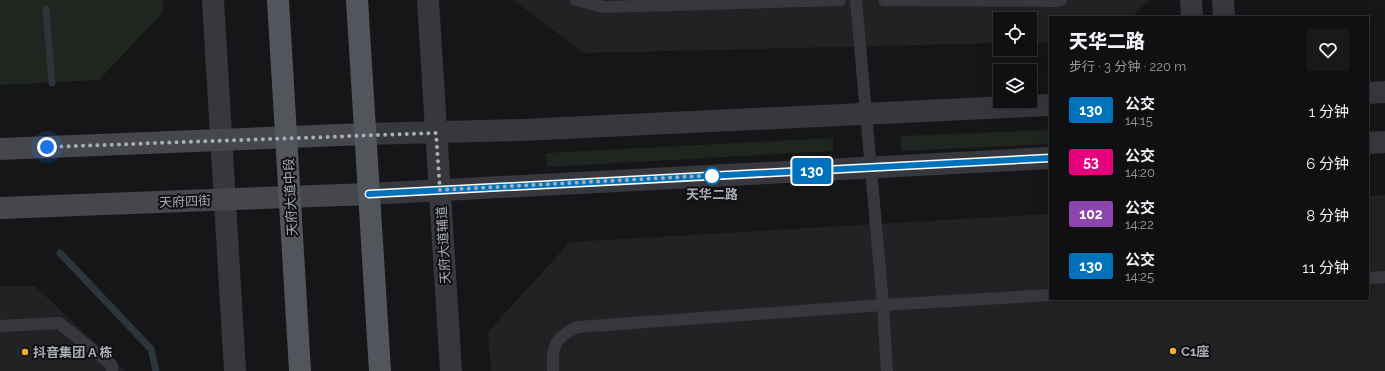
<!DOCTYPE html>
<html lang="zh">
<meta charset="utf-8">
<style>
:root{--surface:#101012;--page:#19191b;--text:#f1f3f6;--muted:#9c9d9f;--line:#303032}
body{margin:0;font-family:Raleway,"Noto Sans SC",sans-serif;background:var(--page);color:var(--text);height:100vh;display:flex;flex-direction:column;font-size:15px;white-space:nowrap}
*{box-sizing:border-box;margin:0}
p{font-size:13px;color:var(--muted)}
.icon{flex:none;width:22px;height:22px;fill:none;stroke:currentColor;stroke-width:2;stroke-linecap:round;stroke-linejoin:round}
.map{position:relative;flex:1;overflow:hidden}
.panel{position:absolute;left:1049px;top:16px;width:320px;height:284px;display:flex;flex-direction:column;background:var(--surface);border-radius:0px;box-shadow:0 4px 16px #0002,0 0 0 1px var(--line)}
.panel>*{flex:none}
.badge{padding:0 8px;border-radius:3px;font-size:14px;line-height:26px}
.fabs{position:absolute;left:993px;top:12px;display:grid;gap:8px}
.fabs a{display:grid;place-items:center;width:44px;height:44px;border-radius:0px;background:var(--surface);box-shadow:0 4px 16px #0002,0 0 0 1px var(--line);font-size:20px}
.you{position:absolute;width:20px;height:20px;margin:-10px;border:3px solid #fff;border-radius:50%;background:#1a73e8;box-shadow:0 0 0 6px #1a73e833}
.map>.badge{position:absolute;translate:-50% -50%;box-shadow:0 0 0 2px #fff}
.round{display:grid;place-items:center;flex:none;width:42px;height:42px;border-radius:0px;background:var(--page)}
.overview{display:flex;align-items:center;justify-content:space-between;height:68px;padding:0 20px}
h1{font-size:19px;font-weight:800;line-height:30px}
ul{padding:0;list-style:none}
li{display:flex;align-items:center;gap:12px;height:52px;padding:0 20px}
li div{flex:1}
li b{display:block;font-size:15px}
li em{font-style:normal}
li .badge{min-width:44px;font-weight:700;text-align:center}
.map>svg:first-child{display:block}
</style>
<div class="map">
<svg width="1385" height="371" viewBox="0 0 1385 371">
<rect width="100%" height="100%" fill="#161618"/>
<g fill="#222225">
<polygon points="513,0 1149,0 1132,17 1050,17 1050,42 1030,43 1030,19 1000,19 1000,43 584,53"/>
<polygon points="1385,195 1385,371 491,371 488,332 570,242 1050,214 1050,299 1368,299 1368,196"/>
<polygon points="0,286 35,286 125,371 0,371"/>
</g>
<g fill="#1e261f">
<polygon points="0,0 163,0 164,11 99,80 0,85"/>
<polygon points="1050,130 1050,144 901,151 901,136"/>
<polygon points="833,138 833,151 547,167 546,153"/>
</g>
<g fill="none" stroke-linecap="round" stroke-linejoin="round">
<g stroke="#2c353c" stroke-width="7">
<polyline points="46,9 52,83"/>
<polyline points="60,253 151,349 156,371"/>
</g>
<g stroke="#37383d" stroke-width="12">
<polyline points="576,0 604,7 840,0"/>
<polyline points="856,0 883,305 1050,295"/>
<polyline points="884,0 1056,1 1061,0"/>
<polyline points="1368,278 1385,277"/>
<polyline points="0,326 59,323 112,365 112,371"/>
<path d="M553,371C552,346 554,337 578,327L883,305L887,371"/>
</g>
<g stroke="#37383d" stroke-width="22">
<polyline points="213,0 235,371"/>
<polyline points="428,0 451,371"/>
<polyline points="1191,0 1192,17"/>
<polyline points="1223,0 1224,17"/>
<polyline points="1368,93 1385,92"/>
<polyline points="365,134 522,130 1050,105"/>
<polyline points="1368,143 1385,142"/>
<polyline points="369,194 1050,158"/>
</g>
<g stroke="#45474d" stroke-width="22">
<polyline points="0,149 365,134"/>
<polyline points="0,208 369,194"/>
</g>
<g stroke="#53555c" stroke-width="22">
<polyline points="278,0 300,371"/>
<polyline points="357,0 380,371"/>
</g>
</g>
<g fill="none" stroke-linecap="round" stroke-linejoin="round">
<defs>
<polyline id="line" points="369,194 1050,158"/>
</defs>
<use href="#line" stroke="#fff" stroke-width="9"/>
<use href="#line" stroke="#0072bc" stroke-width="6"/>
<polyline stroke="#a8adb8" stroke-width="4" stroke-dasharray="0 7.2" points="47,147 436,133 440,190 718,175 712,176"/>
</g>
<circle fill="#fff" stroke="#0072bc" stroke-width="2" cx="712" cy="176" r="8"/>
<g fill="#f2b134" stroke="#111113" stroke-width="1.5">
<circle cx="1173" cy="351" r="4"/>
<circle cx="25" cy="352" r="4"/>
</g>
<g text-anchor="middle" stroke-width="4" stroke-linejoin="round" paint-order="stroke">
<g font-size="13" font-weight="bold" fill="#a8adb8" stroke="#111113">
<text x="712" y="199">天华二路</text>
</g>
<g font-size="13" fill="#a8adb8" stroke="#111113">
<text transform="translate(290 197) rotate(-93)" y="5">天府大道中段</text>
<text transform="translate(185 201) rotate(-2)" y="5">天府四街</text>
<text transform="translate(443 245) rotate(-93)" y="5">天府大道辅道</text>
</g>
<g font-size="13" font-weight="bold" fill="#a8adb8" stroke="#111113" text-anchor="start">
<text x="1181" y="356">C1座</text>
<text x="33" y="357">抖音集团 A 栋</text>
</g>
</g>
</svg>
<div class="fabs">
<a><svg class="icon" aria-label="locate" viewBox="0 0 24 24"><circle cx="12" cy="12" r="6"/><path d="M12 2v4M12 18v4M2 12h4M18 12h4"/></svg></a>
<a><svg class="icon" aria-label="layers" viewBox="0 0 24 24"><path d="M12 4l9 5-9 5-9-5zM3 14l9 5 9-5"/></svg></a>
</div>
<div class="you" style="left:47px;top:147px"></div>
<b class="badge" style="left:812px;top:171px;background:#0072bc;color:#fff">130</b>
<section class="panel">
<div class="overview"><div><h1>天华二路</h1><p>步行 · 3 分钟 · 220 m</p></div><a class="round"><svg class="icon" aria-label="heart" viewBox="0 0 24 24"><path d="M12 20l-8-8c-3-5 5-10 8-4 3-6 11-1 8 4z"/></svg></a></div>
<ul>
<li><span class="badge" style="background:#0072bc;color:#fff">130</span><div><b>公交</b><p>14:15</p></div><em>1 分钟</em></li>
<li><span class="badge" style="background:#e6007e;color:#fff">53</span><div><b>公交</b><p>14:20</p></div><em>6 分钟</em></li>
<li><span class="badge" style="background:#8e44ad;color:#fff">102</span><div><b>公交</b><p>14:22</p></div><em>8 分钟</em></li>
<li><span class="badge" style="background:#0072bc;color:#fff">130</span><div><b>公交</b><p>14:25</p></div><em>11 分钟</em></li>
</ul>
</section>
</div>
